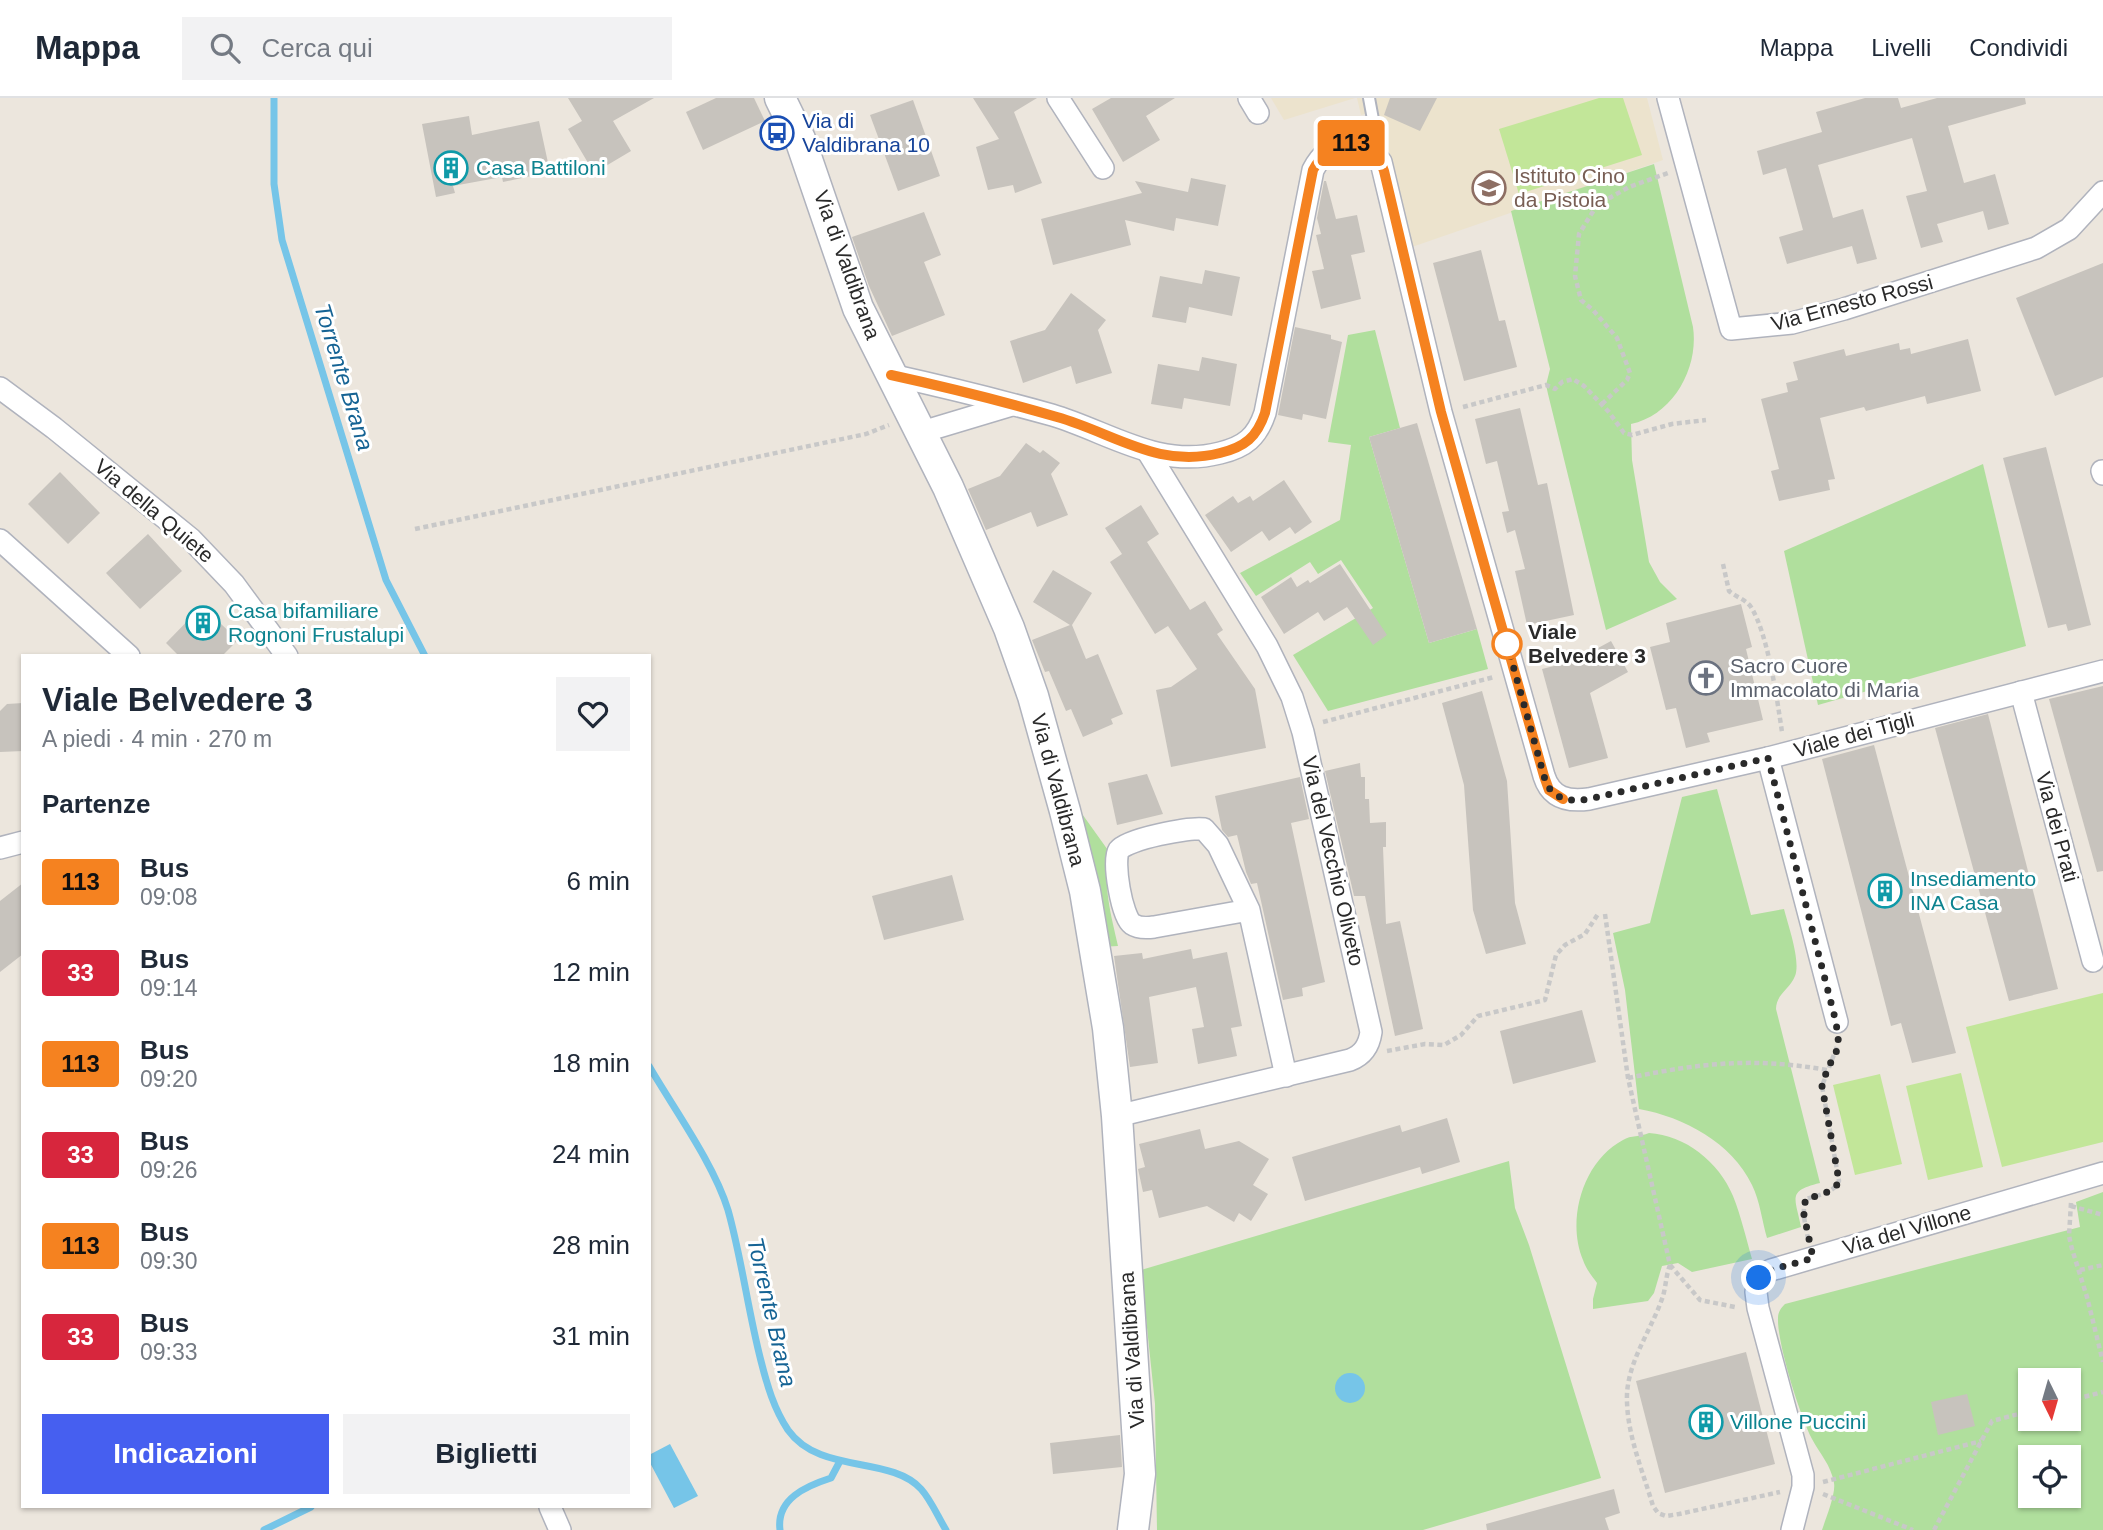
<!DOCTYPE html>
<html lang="it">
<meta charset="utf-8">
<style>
:root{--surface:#fff;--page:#f2f2f3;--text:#1f2937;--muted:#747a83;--line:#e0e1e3;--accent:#465ff0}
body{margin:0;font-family:Helvetica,sans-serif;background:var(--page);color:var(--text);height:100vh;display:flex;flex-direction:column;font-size:26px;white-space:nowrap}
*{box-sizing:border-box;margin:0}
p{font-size:23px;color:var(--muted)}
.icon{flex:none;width:38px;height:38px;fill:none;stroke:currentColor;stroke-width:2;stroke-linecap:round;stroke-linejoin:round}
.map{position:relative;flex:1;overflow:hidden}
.panel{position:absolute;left:21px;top:556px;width:630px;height:854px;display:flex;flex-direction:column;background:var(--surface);border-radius:0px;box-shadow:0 2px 5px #0004}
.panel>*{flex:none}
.badge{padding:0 14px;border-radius:5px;font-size:24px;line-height:46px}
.needle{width:46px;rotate:175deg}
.tools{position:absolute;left:2018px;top:1270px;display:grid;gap:14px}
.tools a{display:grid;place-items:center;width:63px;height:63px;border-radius:0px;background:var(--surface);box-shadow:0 2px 5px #0004;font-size:35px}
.you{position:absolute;width:35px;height:35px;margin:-18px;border:5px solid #fff;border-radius:50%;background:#1a73e8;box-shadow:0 0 0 10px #1a73e833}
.map>.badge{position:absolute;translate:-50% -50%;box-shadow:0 0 0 4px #fff}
h2{padding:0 21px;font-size:26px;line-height:63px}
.round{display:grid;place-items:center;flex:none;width:74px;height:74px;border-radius:0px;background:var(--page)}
.headline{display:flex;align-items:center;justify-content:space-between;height:119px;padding:0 21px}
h1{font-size:33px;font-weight:700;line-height:52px}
.button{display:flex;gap:14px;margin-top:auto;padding:14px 21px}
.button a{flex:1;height:80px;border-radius:0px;background:var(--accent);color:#fff;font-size:28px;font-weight:700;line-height:80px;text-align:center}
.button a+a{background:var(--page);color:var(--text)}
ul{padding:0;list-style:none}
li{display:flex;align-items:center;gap:21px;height:91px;padding:0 21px}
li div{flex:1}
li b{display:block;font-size:26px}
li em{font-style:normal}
li .badge{min-width:77px;font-weight:700;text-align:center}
header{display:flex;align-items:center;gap:42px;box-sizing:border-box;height:98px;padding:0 35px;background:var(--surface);border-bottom:2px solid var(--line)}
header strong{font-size:33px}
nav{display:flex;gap:38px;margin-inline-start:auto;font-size:24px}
.search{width:490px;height:63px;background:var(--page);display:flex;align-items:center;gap:18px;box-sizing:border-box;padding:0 24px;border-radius:0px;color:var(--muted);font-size:26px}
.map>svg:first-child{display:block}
</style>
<header>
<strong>Mappa</strong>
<div class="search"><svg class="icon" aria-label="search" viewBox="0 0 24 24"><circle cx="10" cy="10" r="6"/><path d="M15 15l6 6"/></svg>Cerca qui</div>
<nav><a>Mappa</a><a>Livelli</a><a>Condividi</a></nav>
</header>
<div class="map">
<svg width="2103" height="1432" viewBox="0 0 2103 1432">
<rect width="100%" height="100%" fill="#ece6dd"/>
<g fill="#ece3cd">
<polygon points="1271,0 1355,0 1284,22"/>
<polygon points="1357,0 1647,0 1663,62 1412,149 1376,13 1361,17"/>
</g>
<g fill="#b0df9d" fill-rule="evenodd">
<path d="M1654,66L1693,229C1699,270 1673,317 1631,326L1632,362L1649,464L1660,484L1677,501L1606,532L1548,296L1546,287L1550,271L1511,113Z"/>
<polygon points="1375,232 1400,330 1369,339 1429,545 1477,531 1488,571 1328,613 1293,557 1373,510 1341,462 1318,476 1310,464 1256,498 1240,475 1340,422 1351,347 1328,344 1348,237"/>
<polygon points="1983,366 2026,548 1818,607 1784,453"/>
<path d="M1717,691L1751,817L1784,811C1788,827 1801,863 1795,878C1790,891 1776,896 1776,911L1820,1085C1787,1093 1795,1099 1801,1129L1767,1140C1762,1123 1760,1103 1752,1087C1732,1045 1684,1019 1639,1011L1625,892L1613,835L1650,825L1682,699Z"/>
<path d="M1070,699L1110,755C1102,787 1111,816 1118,848L1100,849Z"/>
<path d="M1649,1035C1685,1037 1719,1064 1733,1098C1741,1118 1746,1140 1752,1161L1692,1174L1678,1165L1662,1168L1654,1195L1648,1203L1593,1211V1201L1597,1185C1592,1178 1586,1171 1583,1162C1566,1122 1583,1063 1623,1042C1631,1037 1640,1039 1649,1035Z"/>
<polygon points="1509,1063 1515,1110 1529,1147 1601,1380 1423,1432 1157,1432 1155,1306 1141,1172"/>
<path d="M2103,1094V1432H1822C1826,1420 1836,1395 1834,1385C1831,1367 1820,1356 1812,1341C1800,1318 1777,1245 1778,1220C1778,1214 1781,1210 1785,1206L2080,1129L2076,1104ZM2030,1283H2068V1321H2030ZM2030,1360H2068V1398H2030Z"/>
</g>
<g fill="#c2e699">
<polygon points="1599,0 1623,0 1642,57 1519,96 1499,31"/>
<polygon points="2103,895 2103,1044 2002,1069 1966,929"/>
<polygon points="1961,975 1983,1069 1928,1082 1906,988"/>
<polygon points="1880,976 1902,1066 1855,1077 1833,987"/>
</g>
<g fill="#76c5e8">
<circle cx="1350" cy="1290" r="15"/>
<polygon points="670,1346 698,1398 674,1410 649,1363 649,1357"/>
</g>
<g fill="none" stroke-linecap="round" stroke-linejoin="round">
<g stroke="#76c5e8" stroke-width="7">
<polyline points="274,0 274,86 282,142 386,482 425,558"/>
<path d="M649,968C674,1011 714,1066 728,1112C742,1162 748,1213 761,1263C767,1287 774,1311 788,1332C820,1377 890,1357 921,1391C931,1402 938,1419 946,1432"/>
<polyline points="264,1432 311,1409"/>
<path d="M780,1432C776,1401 806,1388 831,1380L840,1363"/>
</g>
</g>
<g fill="#c7c3bd">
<polygon points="568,0 654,0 613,23 631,53 594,75 568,31 582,23"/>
<polygon points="716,0 754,0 765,23 703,52 686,14"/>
<polygon points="973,0 1037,0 1014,14 1042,85 1015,95 1013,87 988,92 976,49 999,41"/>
<polygon points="1111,0 1175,0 1146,18 1160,42 1123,64 1092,11"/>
<polygon points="1390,0 1437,0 1420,33 1384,17"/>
<polygon points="1865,0 1898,0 1901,10 1937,0 2025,0 2026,6 1948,28 1964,85 1995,76 2009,126 1988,132 1983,113 1937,126 1943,144 1921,150 1906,98 1927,93 1912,40 1818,67 1833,120 1863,111 1877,161 1857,166 1852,148 1787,166 1779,139 1803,132 1786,70 1763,77 1757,53 1822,34 1816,14"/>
<polygon points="913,2 940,78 898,93 870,17"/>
<polygon points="469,18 472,37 539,23 550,74 503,84 502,79 453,88 455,95 436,99 422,26"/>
<polygon points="1191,80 1226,87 1218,128 1176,120 1174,133 1125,122 1131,147 1053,167 1041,121 1142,95 1135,83 1188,94"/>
<polygon points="1324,83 1326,83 1336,121 1357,117 1365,154 1351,157 1361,201 1321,211 1312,173 1324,171 1316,137 1321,136 1317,120"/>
<polygon points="924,114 941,157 924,164 945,217 892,238 869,188 852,139"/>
<polygon points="1481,152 1499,223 1505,222 1517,269 1464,283 1433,165"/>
<polygon points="2103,165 2103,279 2055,298 2016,200"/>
<polygon points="1205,172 1240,179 1232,218 1189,209 1186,225 1152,219 1160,178 1202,186"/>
<polygon points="1071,195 1106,222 1098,232 1112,275 1076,286 1071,268 1023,285 1010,243 1045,232"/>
<polygon points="1295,229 1331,237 1331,241 1342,244 1326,321 1303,316 1302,322 1278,317"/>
<polygon points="1968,241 1981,293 1927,306 1925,298 1866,313 1864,309 1820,320 1835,381 1828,382 1830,392 1779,403 1771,373 1779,371 1761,301 1788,294 1786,285 1798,282 1793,264 1844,251 1846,258 1899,245 1900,252 1910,250 1911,256"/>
<polygon points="1202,259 1237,266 1230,308 1184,300 1182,311 1151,306 1158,266 1199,273"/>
<polygon points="1520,310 1538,387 1547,385 1574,517 1527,527 1515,473 1525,471 1515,432 1507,435 1502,414 1509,413 1497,363 1486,366 1475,321"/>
<polygon points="1417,325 1477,531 1429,545 1369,339"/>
<polygon points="1026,345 1040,355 1043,352 1060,365 1051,376 1068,417 1037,429 1031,414 986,432 968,391 1000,378"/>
<polygon points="2046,349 2091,527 2068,533 2066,526 2048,530 2003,360"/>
<polygon points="60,374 100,415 68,446 28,406"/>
<polygon points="1284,382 1312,424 1295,436 1290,429 1269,443 1262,433 1231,454 1205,417 1233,398 1238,405 1250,398 1253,403"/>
<polygon points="1141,407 1159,436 1147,444 1190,512 1205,503 1223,532 1217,536 1255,591 1266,650 1171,669 1156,592 1171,589 1197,571 1168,528 1155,536 1110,464 1122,456 1105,430"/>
<polygon points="148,436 182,473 140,511 106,475"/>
<polygon points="1340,466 1387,537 1373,547 1347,509 1324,523 1318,514 1284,536 1261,499 1291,479 1297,489 1308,482 1310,485"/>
<polygon points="1053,472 1092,495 1072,527 1086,561 1098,556 1123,616 1111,621 1113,626 1083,639 1071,611 1066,613 1049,573 1045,574 1032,542 1070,527 1033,504"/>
<polygon points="1741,506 1752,549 1746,551 1763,622 1707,635 1710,644 1686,650 1676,610 1666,612 1650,549 1670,544 1666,525"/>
<polygon points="202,508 238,542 222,558 179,558 166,545"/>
<polygon points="1611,543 1628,574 1590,595 1608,660 1569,670 1542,571 1574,563"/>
<polygon points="2103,588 2103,773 2097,774 2049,601"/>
<polygon points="1482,593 1507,683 1515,805 1526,846 1486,856 1473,812 1464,687 1442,605"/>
<polygon points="23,605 23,653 0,654 0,613 7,606"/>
<polygon points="1988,616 2058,891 2009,903 1935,630"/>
<polygon points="1874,647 1956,955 1912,965 1901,925 1891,928 1822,661"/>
<polygon points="1360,665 1361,679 1365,679 1365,701 1369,701 1370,725 1386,724 1386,749 1383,749 1386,826 1400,823 1423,931 1395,938 1365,798 1354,798 1325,673"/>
<polygon points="1147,676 1163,716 1117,727 1108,685"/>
<polygon points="1300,679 1309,721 1291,725 1325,884 1302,890 1303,898 1283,902 1257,785 1251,786 1246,774 1237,737 1228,739 1222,732 1215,698"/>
<polygon points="952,777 964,822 884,842 872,798"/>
<polygon points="23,785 23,856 0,874 0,803"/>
<polygon points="1191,851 1193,861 1227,854 1242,928 1231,930 1237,958 1198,966 1192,931 1204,929 1196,889 1149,899 1158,965 1130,969 1114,858 1142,855 1143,861"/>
<polygon points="1582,912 1596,964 1513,986 1500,933"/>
<polygon points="1447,1020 1460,1064 1422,1076 1420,1069 1305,1103 1292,1059 1400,1027 1402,1034"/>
<polygon points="1200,1031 1205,1051 1239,1043 1269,1061 1253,1087 1268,1096 1251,1123 1239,1115 1234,1124 1207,1108 1159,1120 1152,1092 1143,1094 1138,1071 1145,1069 1139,1046"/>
<polygon points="1746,1254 1775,1366 1665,1395 1636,1283"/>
<polygon points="1967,1296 1975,1328 1938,1337 1931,1304"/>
<polygon points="1120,1337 1122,1369 1053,1376 1050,1345"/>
<polygon points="1614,1391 1620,1415 1605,1420 1609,1432 1487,1432 1486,1426"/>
</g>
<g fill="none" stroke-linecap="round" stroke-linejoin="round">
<defs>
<polyline id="lane" points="1369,0 1380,59"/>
<g id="street">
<polyline points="1058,0 1103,70"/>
<polyline points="1249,0 1258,15"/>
<polyline points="1668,0 1731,231 1792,225 1844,211 2036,150 2069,131 2103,94"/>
<path d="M891,277C945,289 998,302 1052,317C1109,334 1158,371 1220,355C1245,349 1257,339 1265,315L1313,72C1329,41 1360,35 1381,64L1441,314L1544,678C1551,700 1568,704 1589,701L1768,660L2103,573"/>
<polyline points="0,290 54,330 191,441 234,486 287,558"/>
<polyline points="922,334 1012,307"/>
<polyline points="2102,373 2103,376"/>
<polyline points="0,442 129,558"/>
<polyline points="2021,594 2093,863"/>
<polyline points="1768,660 1837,924"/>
<polyline points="0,750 23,744"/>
<path d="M1249,812L1154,829C1147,830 1138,830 1132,826C1122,819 1112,763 1119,752C1127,741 1190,729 1204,731L1218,747L1249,812L1286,978"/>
<path d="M1117,1018L1350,962C1363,957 1369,948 1371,934L1303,634L1292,599L1267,548L1148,354"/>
<polyline points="550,1409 560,1432"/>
<polyline points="1792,1432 1803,1389 1803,1377 1758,1210 1756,1194 1759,1180 1771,1172 2103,1075"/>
</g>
<polyline id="secondary" points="780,0 800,41 858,210 948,389 1009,530 1033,598 1065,713 1085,793 1108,930 1117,1018 1140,1376 1133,1432"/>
</defs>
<use href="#lane" stroke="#b0b3bd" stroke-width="14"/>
<use href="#street" stroke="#b0b3bd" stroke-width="24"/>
<use href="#secondary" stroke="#b0b3bd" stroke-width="33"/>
<g stroke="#c8c8c8" stroke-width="4.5" stroke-dasharray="5 3.5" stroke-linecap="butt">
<polyline points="1602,306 1627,282 1630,275 1617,240 1593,212 1581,202 1575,178 1579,136 1597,107 1629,89 1668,75"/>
<polyline points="1463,309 1546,287 1555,291 1562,284 1573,281 1584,288 1608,313 1624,335 1632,337 1672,326 1706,322"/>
<polyline points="415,431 866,336 889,327"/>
<path d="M1723,466L1729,493C1736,499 1745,501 1751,509C1768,536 1777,601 1782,634"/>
<polyline points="1323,624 1494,579"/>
<path d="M1605,816L1628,980L1670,1167C1666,1177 1666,1188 1663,1198C1652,1232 1625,1266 1627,1304C1628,1339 1643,1374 1653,1408L1658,1415L1666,1418L1679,1416L1780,1394"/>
<polyline points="1387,953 1425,946 1444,947 1461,937 1478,918 1545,902 1556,857 1565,847 1585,836 1598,816"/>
<path d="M1628,980C1701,965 1753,959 1827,972"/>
<polyline points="2071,1105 2069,1138 2072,1151 2087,1199 2103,1264"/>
<polyline points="2071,1108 2103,1117"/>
<path d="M1808,1141C1806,1128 1801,1114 1806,1101C1818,1097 1834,1095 1839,1083L1822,988L1838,946"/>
<polyline points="1670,1167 1700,1202 1735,1209"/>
<polyline points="2080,1172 2103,1167"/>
<polyline points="2068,1303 2103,1294"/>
<polyline points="1823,1384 1981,1343"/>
<polyline points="1823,1396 1913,1432"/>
<polyline points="1934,1432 1992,1323 2030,1313"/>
</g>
<use href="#lane" stroke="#fff" stroke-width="10"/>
<use href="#street" stroke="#fff" stroke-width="21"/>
<use href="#secondary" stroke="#fff" stroke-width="30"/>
</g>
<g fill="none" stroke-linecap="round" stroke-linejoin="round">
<defs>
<path id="line" d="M891,277C946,289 1002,303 1057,319C1114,335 1158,371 1220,355C1245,349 1257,339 1265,315L1313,72C1330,40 1372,33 1384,73L1441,314L1544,678L1549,692L1563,701"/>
</defs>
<use href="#line" stroke="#fff" stroke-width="16"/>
<use href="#line" stroke="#f58220" stroke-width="10"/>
<path stroke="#2a2a2a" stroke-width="7" stroke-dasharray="0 12.6" d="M1507,546L1546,685C1555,702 1571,704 1589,701L1768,660L1836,924L1839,948L1827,972L1822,988L1839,1083C1834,1095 1818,1097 1806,1101L1803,1112L1813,1160L1771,1172L1759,1180"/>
</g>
<defs>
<symbol id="bus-ring" viewBox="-11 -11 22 22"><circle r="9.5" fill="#fff" stroke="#1a4fb4" stroke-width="1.5"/><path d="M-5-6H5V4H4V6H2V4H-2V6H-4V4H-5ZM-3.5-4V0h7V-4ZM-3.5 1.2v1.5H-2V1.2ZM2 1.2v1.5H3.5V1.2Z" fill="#1a4fb4"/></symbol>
<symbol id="building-ring" viewBox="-11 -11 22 22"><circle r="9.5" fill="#fff" stroke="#0f9aa8" stroke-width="1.5"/><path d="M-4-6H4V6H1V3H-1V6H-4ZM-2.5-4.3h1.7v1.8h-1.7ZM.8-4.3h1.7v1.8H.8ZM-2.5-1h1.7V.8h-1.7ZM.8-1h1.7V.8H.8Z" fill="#0f9aa8"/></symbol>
<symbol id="school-ring" viewBox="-11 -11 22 22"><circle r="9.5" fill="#fff" stroke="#8d6e63" stroke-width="1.5"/><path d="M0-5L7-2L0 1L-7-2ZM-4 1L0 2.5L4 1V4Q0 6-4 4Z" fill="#8d6e63"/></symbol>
<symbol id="church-ring" viewBox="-11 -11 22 22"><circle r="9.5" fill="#fff" stroke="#6b7280" stroke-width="1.5"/><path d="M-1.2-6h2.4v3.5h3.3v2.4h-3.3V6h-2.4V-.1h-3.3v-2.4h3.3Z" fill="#6b7280"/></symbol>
</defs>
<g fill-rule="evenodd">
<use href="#bus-ring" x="758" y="16" width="38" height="38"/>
<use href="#building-ring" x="432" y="51" width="38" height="38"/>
<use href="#school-ring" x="1470" y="71" width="38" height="38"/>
<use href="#building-ring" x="184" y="506" width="38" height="38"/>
<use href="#church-ring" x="1687" y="561" width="38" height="38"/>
<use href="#building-ring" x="1866" y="774" width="38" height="38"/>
<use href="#building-ring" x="1687" y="1305" width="38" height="38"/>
</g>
<circle fill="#fff" stroke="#f58220" stroke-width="3.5" cx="1507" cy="546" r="14"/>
<g text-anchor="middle" stroke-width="6" stroke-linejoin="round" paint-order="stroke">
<g font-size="21" fill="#164399" stroke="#fff" text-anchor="start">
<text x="802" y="30">Via di<tspan x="802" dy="24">Valdibrana 10</tspan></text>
</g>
<g font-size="21" fill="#0d838f" stroke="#fff" text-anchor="start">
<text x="476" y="77">Casa Battiloni</text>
<text x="228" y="520">Casa bifamiliare<tspan x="228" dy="24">Rognoni Frustalupi</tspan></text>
<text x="1910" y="788">Insediamento<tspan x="1910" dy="24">INA Casa</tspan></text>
<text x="1730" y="1331">Villone Puccini</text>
</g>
<g font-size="21" fill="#785e54" stroke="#fff" text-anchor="start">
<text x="1514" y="85">Istituto Cino<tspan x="1514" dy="24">da Pistoia</tspan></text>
</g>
<g font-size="21" fill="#2a2a2a" stroke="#fff">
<text transform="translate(847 167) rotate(70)" y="7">Via di Valdibrana</text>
<text transform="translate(1852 205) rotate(-15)" y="7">Via Ernesto Rossi</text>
<text transform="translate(154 413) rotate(40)" y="7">Via della Quiete</text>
<text transform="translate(1854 637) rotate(-15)" y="7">Viale dei Tigli</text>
<text transform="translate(1058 692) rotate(75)" y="7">Via di Valdibrana</text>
<text transform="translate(2057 729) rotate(75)" y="7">Via dei Prati</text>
<text transform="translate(1333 763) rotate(77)" y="7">Via del Vecchio Oliveto</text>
<text transform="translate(1907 1132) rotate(-16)" y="7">Via del Villone</text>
<text transform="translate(1132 1252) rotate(-94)" y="7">Via di Valdibrana</text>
</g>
<g font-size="21" font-weight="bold" fill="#2a2a2a" stroke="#fff" text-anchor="start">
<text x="1528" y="541">Viale<tspan x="1528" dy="24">Belvedere 3</tspan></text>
</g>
<g font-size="21" fill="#5b616d" stroke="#fff" text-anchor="start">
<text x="1730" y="575">Sacro Cuore<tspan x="1730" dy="24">Immacolato di Maria</tspan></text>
</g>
<g font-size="23" font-style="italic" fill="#156394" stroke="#fff">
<text transform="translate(344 279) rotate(73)" y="8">Torrente Brana</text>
<text transform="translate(772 1214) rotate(77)" y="8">Torrente Brana</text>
</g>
</g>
</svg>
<div class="tools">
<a><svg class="needle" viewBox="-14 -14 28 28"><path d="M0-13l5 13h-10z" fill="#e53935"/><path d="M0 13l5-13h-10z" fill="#747a83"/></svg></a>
<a><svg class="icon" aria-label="locate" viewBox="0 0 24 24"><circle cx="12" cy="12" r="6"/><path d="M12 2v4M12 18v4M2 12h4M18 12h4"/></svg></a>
</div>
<div class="you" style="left:1759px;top:1180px"></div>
<b class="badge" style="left:1351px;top:45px;background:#f58220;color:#111">113</b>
<section class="panel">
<div class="headline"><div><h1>Viale Belvedere 3</h1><p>A piedi · 4 min · 270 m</p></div><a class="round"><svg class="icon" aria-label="heart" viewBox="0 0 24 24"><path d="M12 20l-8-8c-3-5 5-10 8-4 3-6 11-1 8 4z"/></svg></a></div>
<h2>Partenze</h2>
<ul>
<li><span class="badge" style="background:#f58220;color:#111">113</span><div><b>Bus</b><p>09:08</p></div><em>6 min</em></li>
<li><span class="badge" style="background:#d7263d;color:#fff">33</span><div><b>Bus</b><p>09:14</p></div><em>12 min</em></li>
<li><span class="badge" style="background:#f58220;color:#111">113</span><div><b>Bus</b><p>09:20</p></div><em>18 min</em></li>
<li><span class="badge" style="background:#d7263d;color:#fff">33</span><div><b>Bus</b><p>09:26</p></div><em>24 min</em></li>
<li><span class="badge" style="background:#f58220;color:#111">113</span><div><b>Bus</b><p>09:30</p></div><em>28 min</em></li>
<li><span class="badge" style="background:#d7263d;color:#fff">33</span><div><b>Bus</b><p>09:33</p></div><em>31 min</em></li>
</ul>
<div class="button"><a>Indicazioni</a><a>Biglietti</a></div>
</section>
</div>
